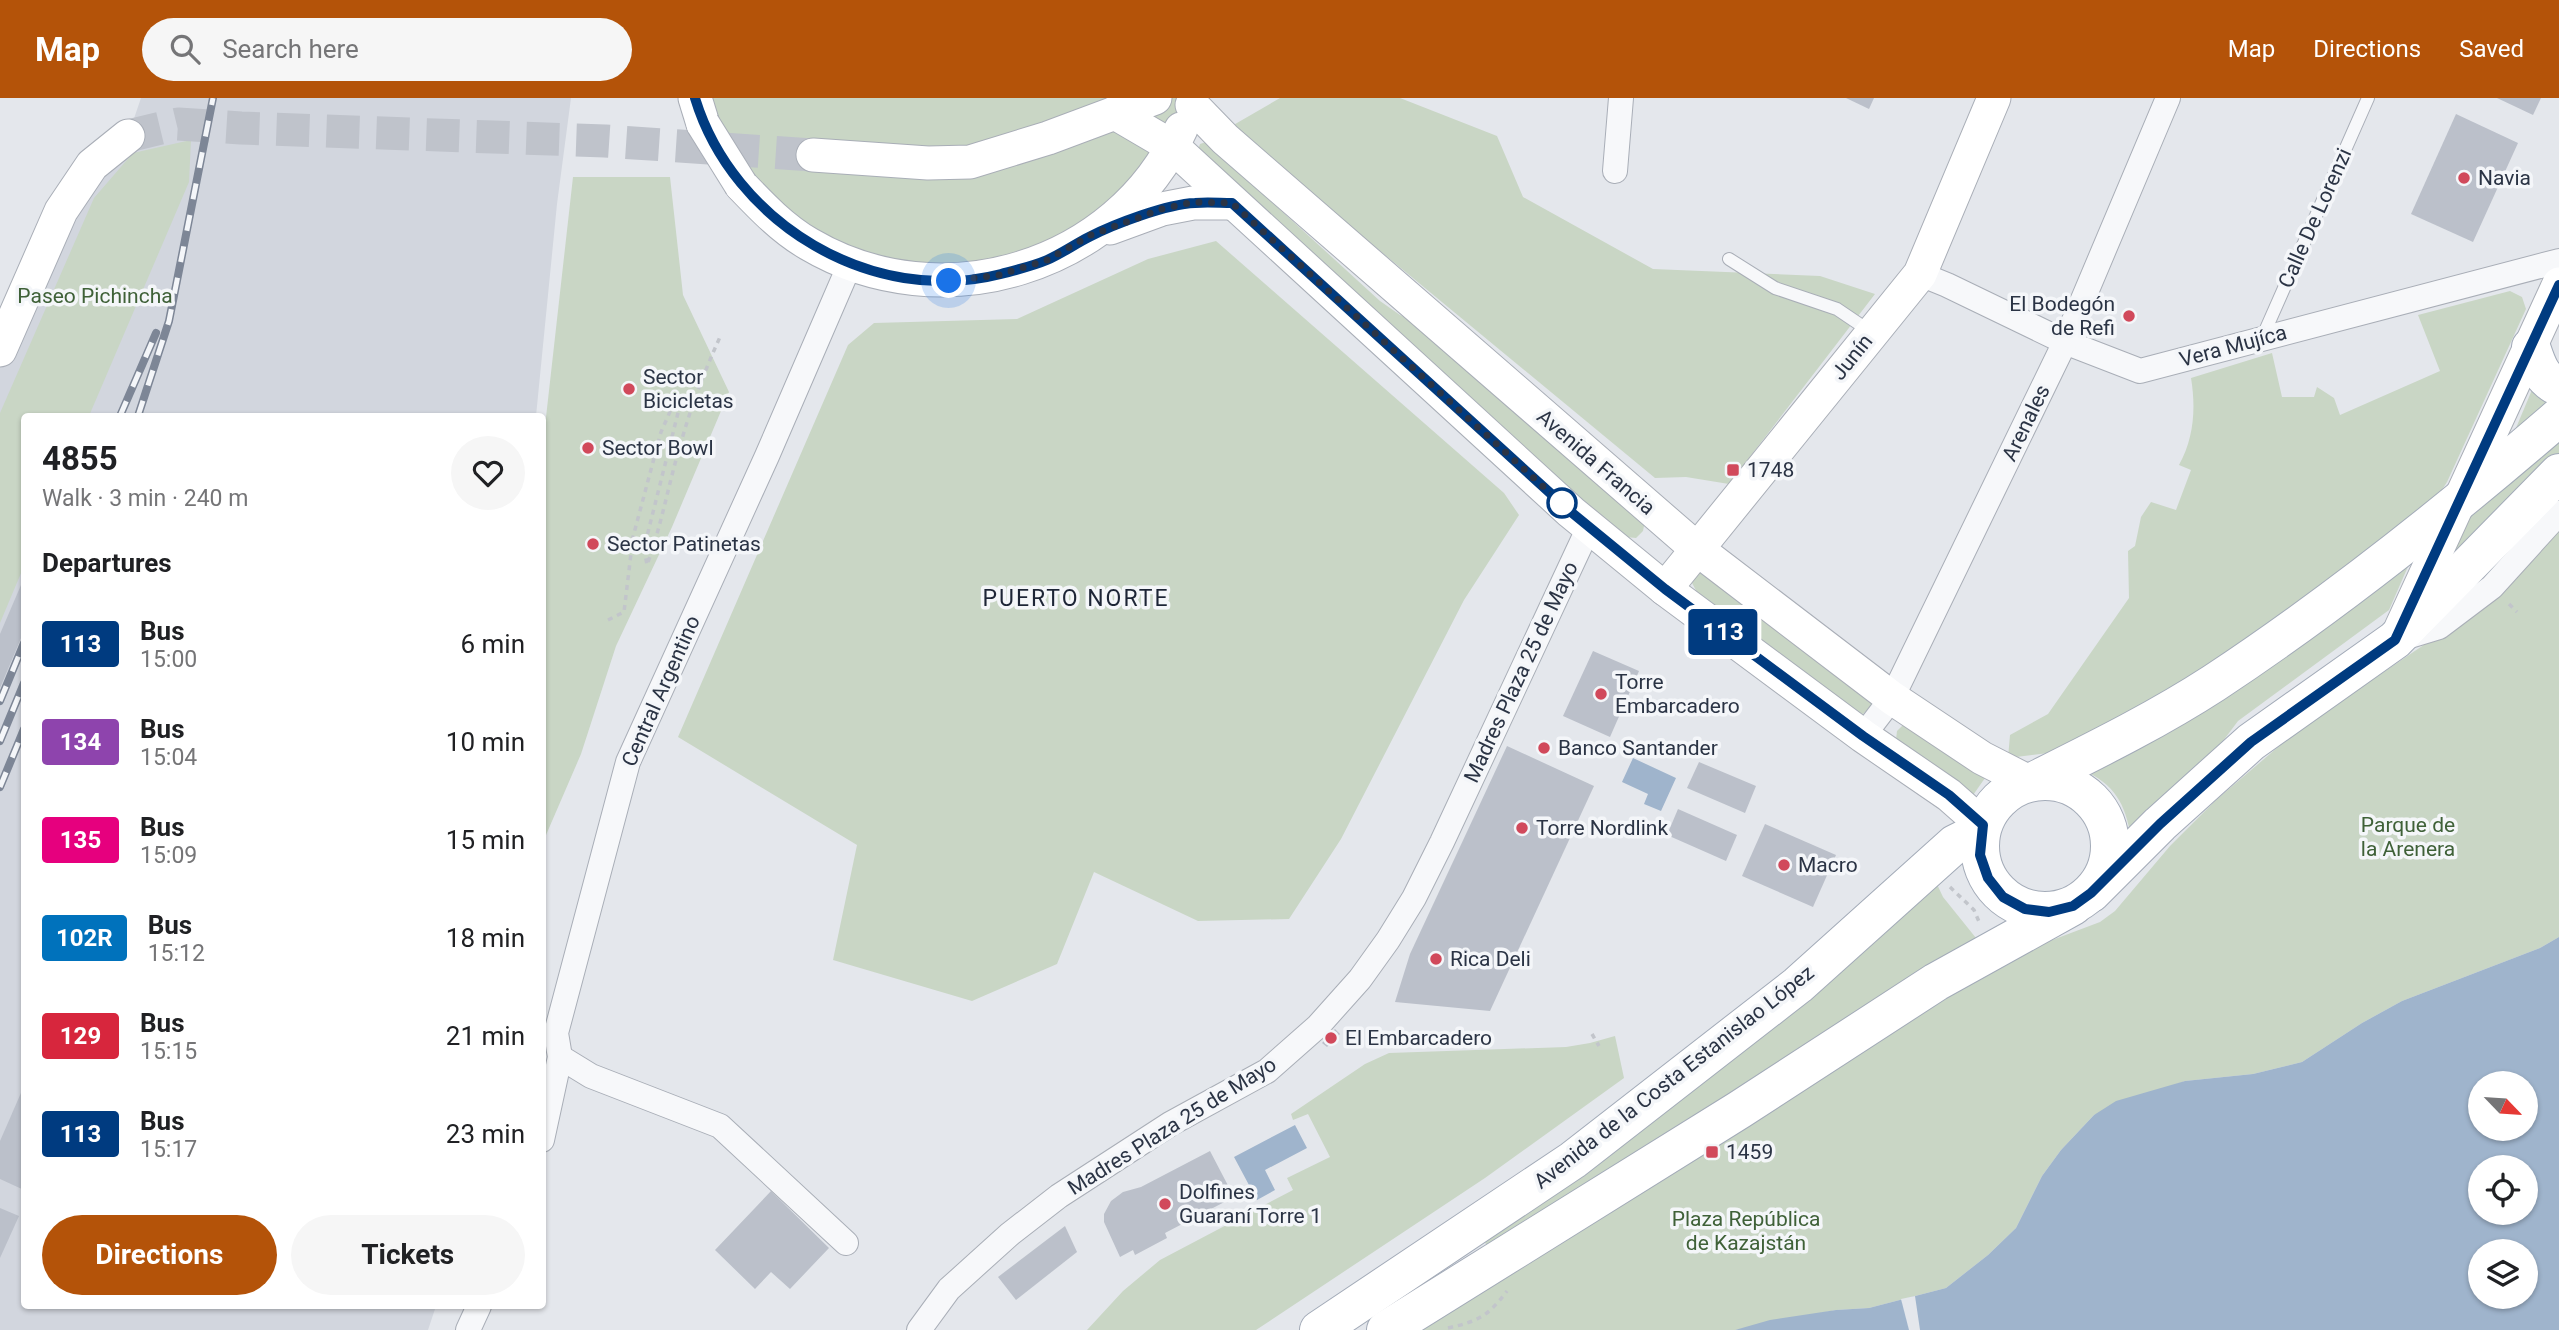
<!DOCTYPE html>
<meta charset="utf-8">
<style>
:root{--surface:#fff;--page:#f6f6f6;--text:#202124;--muted:#757577;--accent:#b45309}
body{margin:0;font-family:Roboto,sans-serif;background:var(--page);color:var(--text);height:100vh;display:flex;flex-direction:column;font-size:26px;white-space:nowrap}
*{box-sizing:border-box;margin:0}
p{font-size:23px;color:var(--muted)}
.icon{flex:none;width:38px;height:38px;fill:none;stroke:currentColor;stroke-width:2;stroke-linecap:round;stroke-linejoin:round}
.map{position:relative;flex:1;overflow:hidden}
.side{position:absolute;left:21px;top:315px;width:525px;height:896px;display:flex;flex-direction:column;background:var(--surface);border-radius:7px;box-shadow:0 2px 5px #0004}
.side>*{flex:none}
.badge{padding:0 14px;border-radius:5px;font-size:24px;line-height:46px}
.needle{width:46px;rotate:115deg}
.buttons{position:absolute;left:2468px;top:973px;display:grid;gap:14px}
.buttons a{display:grid;place-items:center;width:70px;height:70px;border-radius:50%;background:var(--surface);box-shadow:0 2px 5px #0004;font-size:35px}
.you{position:absolute;width:35px;height:35px;margin:-18px;border:5px solid #fff;border-radius:50%;background:#1a73e8;box-shadow:0 0 0 10px #1a73e833}
.map>.badge{position:absolute;translate:-50% -50%;box-shadow:0 0 0 4px #fff}
h2{padding:0 21px;font-size:26px;line-height:63px}
.round{display:grid;place-items:center;flex:none;width:74px;height:74px;border-radius:37px;background:var(--page)}
.headline{display:flex;align-items:center;justify-content:space-between;height:119px;padding:0 21px}
h1{font-size:33px;font-weight:700;line-height:52px}
.primary-button{display:flex;gap:14px;margin-top:auto;padding:14px 21px}
.primary-button a{flex:1;height:80px;border-radius:42px;background:var(--accent);color:#fff;font-size:28px;font-weight:700;line-height:80px;text-align:center}
.primary-button a+a{background:var(--page);color:var(--text)}
ul{padding:0;list-style:none}
li{display:flex;align-items:center;gap:21px;height:98px;padding:0 21px}
li div{flex:1}
li b{display:block;font-size:26px}
li em{font-style:normal}
li .badge{min-width:77px;font-weight:700;text-align:center}
header{display:flex;align-items:center;gap:42px;box-sizing:border-box;height:98px;padding:0 35px;background:var(--accent);color:#fff}
header strong{font-size:33px}
nav{display:flex;gap:38px;margin-inline-start:auto;font-size:24px}
.search{width:490px;height:63px;background:var(--page);display:flex;align-items:center;gap:18px;box-sizing:border-box;padding:0 24px;border-radius:38px;color:var(--muted);font-size:26px}
.map>svg:first-child{display:block}
</style>
<header>
<strong>Map</strong>
<div class="search"><svg class="icon" aria-label="search" viewBox="0 0 24 24"><circle cx="10" cy="10" r="6"/><path d="M15 15l6 6"/></svg>Search here</div>
<nav><a>Map</a><a>Directions</a><a>Saved</a></nav>
</header>
<div class="map">
<svg width="2559" height="1232" viewBox="0 0 2559 1232">
<rect width="100%" height="100%" fill="#e4e7ec"/>
<polygon fill="#d2d6de" points="141,0 571,0 557,106 536,318 24,318 24,1208 436,1208 428,1232 0,1232 0,252 61,113 128,38"/>
<g fill="#c9d6c5">
<polygon points="695,0 1194,0 1120,115 949,183 773,120"/>
<polygon points="1280,0 1400,0 1497,38 1523,99 1653,171 1820,178 1875,196 1729,386 1686,379 1655,380 1230,29"/>
<polygon points="191,42 189,84 89,318 24,318 24,468 0,525 0,315 94,100 133,55"/>
<polygon points="1206,44 1380,203 1400,217 1421,226 1645,423 1643,433 1636,440 1626,439 1593,411 1198,52 1200,46"/>
<polygon points="573,79 670,79 683,197 729,294 672,429 616,548 581,656 543,744 542,355"/>
<polygon points="1216,143 1504,395 1519,417 1464,502 1341,741 1289,821 1198,823 1094,774 1057,866 972,903 833,862 857,747 678,639 848,247 874,225 1017,221 1148,161"/>
<path d="M2510,193L2522,199L2526,211L2447,384L2433,406L2326,496L2065,653L2008,660L2010,637L2048,616L2129,500L2128,453L2135,448L2141,419L2151,404L2176,412L2191,372L2179,367C2194,340 2196,310 2191,280L2272,255L2282,299H2314L2317,289L2334,300L2340,317L2440,273L2418,217Z"/>
<polygon points="2534,287 2552,304 2517,332 2516,330"/>
<polygon points="2559,330 2559,363 2447,461 2474,404"/>
<polygon points="2559,428 2559,839 2540,850 2402,903 2362,925 2302,964 2253,976 2185,983 2094,1017 2061,1052 2042,1078 2016,1130 1988,1157 1946,1190 1869,1210 1836,1212 1735,1232 1414,1232 1981,874 2047,844 2100,824 2115,813 2170,748 2216,702 2298,632 2474,513"/>
<path d="M2413,457L2389,512L2238,623L2211,659L2131,739C2125,705 2115,687 2083,672Z"/>
<polygon points="1704,472 1874,600 1871,608 1863,616 1857,614 1699,498 1692,485 1696,476"/>
<polygon points="1904,626 1985,680 1971,700 1896,642 1897,633"/>
<polygon points="1935,782 1943,799 1976,840 1487,1149 1484,1141"/>
<polygon points="1615,938 1624,980 1485,1080 1256,1232 1087,1232 1123,1193 1160,1162 1293,1092 1287,1080 1330,1059 1308,1016 1293,1022 1291,1016 1365,966 1389,955 1566,949 1590,945"/>
</g>
<g fill="#9fb4cc" fill-rule="evenodd">
<polygon points="1633,660 1676,680 1661,713 1644,706 1648,696 1622,684"/>
<path d="M2559,839V1232H1735L1770,1222L1836,1212L1869,1210L1946,1190L1988,1157L2016,1130L2042,1078L2061,1052L2094,1017L2116,1003L2185,983L2253,976L2302,964L2362,925L2402,903L2540,850ZM2480,985H2525V1031H2480ZM2480,1069H2525V1115H2480ZM2480,1153H2525V1199H2480Z"/>
<polygon points="1295,1027 1307,1050 1265,1072 1275,1092 1257,1102 1234,1059"/>
</g>
<polygon fill="#e4e7ec" points="1915,1198 1920,1232 1909,1232 1901,1201"/>
<g fill="#bbc0ca">
<polygon points="1846,0 1874,0 1869,11"/>
<polygon points="2497,0 2541,0 2533,17"/>
<polygon points="2456,16 2518,45 2473,144 2411,116"/>
<polygon points="24,480 24,533 0,590 0,536"/>
<polygon points="1593,553 1639,573 1610,639 1563,618"/>
<polygon points="1507,648 1594,688 1490,913 1395,904 1410,856"/>
<polygon points="1699,664 1756,688 1745,715 1687,690"/>
<polygon points="1678,711 1737,737 1726,763 1667,737"/>
<polygon points="1765,726 1836,757 1813,809 1742,778"/>
<polygon points="1335,931 1340,936 1327,949 1322,945"/>
<polygon points="24,988 24,1092 0,1081 0,1043"/>
<polygon points="1210,1053 1234,1099 1165,1135 1167,1140 1135,1157 1133,1152 1120,1159 1104,1124 1104,1116 1111,1103 1123,1094 1141,1089"/>
<polygon points="771,1093 829,1150 790,1191 771,1174 755,1191 715,1152"/>
<polygon points="0,1110 19,1118 0,1160"/>
<polygon points="1065,1128 1077,1154 1016,1202 998,1179"/>
</g>
<g fill="none" stroke-linecap="round" stroke-linejoin="round">
<polyline stroke="#bfc3cb" stroke-width="33" stroke-dasharray="33 17" stroke-linecap="butt" points="128,38 178,26 241,30 605,43 813,57"/>
<defs>
<g id="service">
<polyline points="1729,161 1775,190 1837,211 1871,234"/>
<polyline points="2262,240 2368,0"/>
</g>
<g id="minor">
<polyline points="1615,73 1621,0"/>
<polyline points="1920,176 1947,187 2065,244 2140,273 2559,163"/>
<polyline points="2403,540 2439,529 2492,489 2559,415"/>
<polyline points="1863,638 1892,600 2065,244 2168,0"/>
<polyline points="560,959 591,978 720,1028 846,1145"/>
<polyline points="542,1042 560,959 556,935 628,664 767,358 850,166"/>
<polyline points="468,1232 479,1208"/>
<polyline points="919,1232 949,1191 1010,1136 1059,1098 1170,1026 1267,973 1318,928 1360,881 1388,842 1414,800 1442,744 1589,429"/>
</g>
<g id="secondary">
<polyline points="695,0 703,26"/>
<polyline points="1192,7 1225,41 1697,451 1892,600 1982,660 2029,684"/>
<polyline points="1115,15 1173,49 1571,414 1665,491 1863,638 1949,697 1983,727"/>
<polyline points="813,57 928,65 970,64 1048,40 1155,0"/>
<path d="M741,87C762,109 783,131 809,146C941,224 1118,170 1181,31"/>
<polyline points="1110,130 1162,111 1193,105 1232,105"/>
<polyline points="0,252 61,113 92,67 128,38"/>
<polyline points="1665,491 1920,176 1994,0"/>
<polyline points="2401,530 2559,186"/>
</g>
<g id="primary">
<path d="M2531,249C2537,267 2541,281 2559,289"/>
<path d="M2036,682C2096,652 2157,622 2214,585C2335,505 2449,414 2559,319"/>
<circle cx="2045" cy="748" r="65"/>
<polyline points="2091,795 2160,726 2251,644 2395,542 2559,375"/>
<polyline points="1319,1232 1573,1062 1798,887 1955,746 1981,733"/>
<polyline points="1386,1232 1739,1012 1936,884 2073,808"/>
</g>
</defs>
<use href="#service" stroke="#a9aeb7" stroke-width="14"/>
<use href="#minor" stroke="#a9aeb7" stroke-width="26"/>
<use href="#secondary" stroke="#a9aeb7" stroke-width="35"/>
<use href="#primary" stroke="#a3abb8" stroke-width="40"/>
<g stroke="#c2c5cb" stroke-width="3.5" stroke-dasharray="5 5" stroke-linecap="butt">
<polyline points="2509,506 2517,514"/>
<path d="M608,522L624,514L633,439L661,334L677,298L681,303L644,450L647,467C662,426 669,383 682,341C692,306 705,272 720,239"/>
<polyline points="1950,789 1974,812 1980,826"/>
<polyline points="1592,936 1599,948"/>
<path d="M1448,1230C1479,1223 1488,1218 1507,1193"/>
</g>
<use href="#service" stroke="#f7f8fa" stroke-width="12"/>
<use href="#minor" stroke="#f7f8fa" stroke-width="24"/>
<use href="#secondary" stroke="#fff" stroke-width="33"/>
<use href="#primary" stroke="#fff" stroke-width="38"/>
<defs>
<g id="rail">
<polyline points="120,318 156,235"/>
<polyline points="138,318 169,223 213,0"/>
<polyline points="0,603 24,545"/>
<polyline points="0,643 24,585"/>
<polyline points="0,689 24,631"/>
</g>
</defs>
<use href="#rail" stroke="#7d8696" stroke-width="8"/>
<use href="#rail" stroke="#f4f6f9" stroke-width="5" stroke-dasharray="16" stroke-linecap="butt"/>
<defs>
<polyline id="secondary-bridge" points="703,26 741,87"/>
</defs>
<use href="#secondary-bridge" stroke="#a9aeb7" stroke-width="35" stroke-linecap="butt"/>
<use href="#secondary-bridge" stroke="#fff" stroke-width="33"/>
</g>
<g fill="none" stroke-linecap="round" stroke-linejoin="round">
<defs>
<path id="line" d="M695,0C733,125 872,209 1001,176C1016,172 1033,168 1047,162C1061,156 1075,146 1089,139C1114,126 1167,106 1195,105C1207,104 1220,105 1232,105L1571,414L1665,491L1863,638L1949,697L1983,727L1980,757L1988,780L2003,799L2025,811L2049,814L2073,808L2091,795L2160,726L2251,644L2395,542L2559,187"/>
</defs>
<use href="#line" stroke="#fff" stroke-width="16"/>
<use href="#line" stroke="#003b80" stroke-width="10"/>
<polyline stroke="#2b3445" stroke-width="7" stroke-dasharray="0 12.6" points="949,183 999,177 1047,162 1091,137 1162,111 1193,104 1232,105 1571,414 1562,405"/>
</g>
<g fill="#d1495b" stroke="#f4f6f9" stroke-width="2.5">
<circle cx="2464" cy="80" r="7"/>
<circle cx="2129" cy="218" r="7"/>
<circle cx="629" cy="291" r="7"/>
<circle cx="588" cy="350" r="7"/>
<rect x="1726" y="365" width="14" height="14" rx="3.5"/>
<circle cx="593" cy="446" r="7"/>
<circle cx="1601" cy="596" r="7"/>
<circle cx="1544" cy="650" r="7"/>
<circle cx="1522" cy="730" r="7"/>
<circle cx="1784" cy="767" r="7"/>
<circle cx="1436" cy="861" r="7"/>
<circle cx="1331" cy="940" r="7"/>
<rect x="1705" y="1047" width="14" height="14" rx="3.5"/>
<circle cx="1165" cy="1106" r="7"/>
</g>
<circle fill="#fff" stroke="#003b80" stroke-width="3.5" cx="1562" cy="405" r="14"/>
<g text-anchor="middle" stroke-width="7" stroke-linejoin="round" paint-order="stroke">
<g font-size="21" fill="#2b3445" stroke="#f4f6f9" text-anchor="start">
<text x="2478" y="87">Navia</text>
<text x="2115" y="213" text-anchor="end">El Bodegón<tspan x="2115" dy="24">de Refi</tspan></text>
<text x="643" y="286">Sector<tspan x="643" dy="24">Bicicletas</tspan></text>
<text x="602" y="357">Sector Bowl</text>
<text x="1747" y="379">1748</text>
<text x="607" y="453">Sector Patinetas</text>
<text x="1615" y="591">Torre<tspan x="1615" dy="24">Embarcadero</tspan></text>
<text x="1558" y="657">Banco Santander</text>
<text x="1536" y="737">Torre Nordlink</text>
<text x="1798" y="774">Macro</text>
<text x="1450" y="868">Rica Deli</text>
<text x="1345" y="947">El Embarcadero</text>
<text x="1726" y="1061">1459</text>
<text x="1179" y="1101">Dolfines<tspan x="1179" dy="24">Guaraní Torre 1</tspan></text>
</g>
<g font-size="21" fill="#2b3445" stroke="#f4f6f9">
<text transform="translate(2315 120) rotate(-66)" y="7">Calle De Lorenzi</text>
<text transform="translate(2233 248) rotate(-15)" y="7">Vera Mujíca</text>
<text transform="translate(1852 259) rotate(-51)" y="7">Junín</text>
<text transform="translate(2026 325) rotate(-64)" y="7">Arenales</text>
<text transform="translate(1596 364) rotate(41)" y="7">Avenida Francia</text>
<text transform="translate(1521 574) rotate(-65)" y="7">Madres Plaza 25 de Mayo</text>
<text transform="translate(661 593) rotate(-66)" y="7">Central Argentino</text>
<text transform="translate(1674 979) rotate(-38)" y="7">Avenida de la Costa Estanislao López</text>
<text transform="translate(1172 1028) rotate(-32)" y="7">Madres Plaza 25 de Mayo</text>
</g>
<g font-size="21" fill="#3f6138" stroke="#f4f6f9">
<text x="95" y="205">Paseo Pichincha</text>
<text x="2408" y="734">Parque de<tspan x="2408" dy="24">la Arenera</tspan></text>
<text x="1746" y="1128">Plaza República<tspan x="1746" dy="24">de Kazajstán</tspan></text>
</g>
<g font-size="23" letter-spacing="2" fill="#1d2536" stroke="#f4f6f9">
<text x="1076" y="508">PUERTO NORTE</text>
</g>
</g>
</svg>
<div class="buttons">
<a><svg class="needle" viewBox="-14 -14 28 28"><path d="M0-13l5 13h-10z" fill="#e53935"/><path d="M0 13l5-13h-10z" fill="#757577"/></svg></a>
<a><svg class="icon" aria-label="locate" viewBox="0 0 24 24"><circle cx="12" cy="12" r="6"/><path d="M12 2v4M12 18v4M2 12h4M18 12h4"/></svg></a>
<a><svg class="icon" aria-label="layers" viewBox="0 0 24 24"><path d="M12 4l9 5-9 5-9-5zM3 14l9 5 9-5"/></svg></a>
</div>
<div class="you" style="left:949px;top:183px"></div>
<b class="badge" style="left:1723px;top:534px;background:#003b80;color:#fff">113</b>
<section class="side">
<div class="headline"><div><h1>4855</h1><p>Walk · 3 min · 240 m</p></div><a class="round"><svg class="icon" aria-label="heart" viewBox="0 0 24 24"><path d="M12 20l-8-8c-3-5 5-10 8-4 3-6 11-1 8 4z"/></svg></a></div>
<h2>Departures</h2>
<ul>
<li><span class="badge" style="background:#003b80;color:#fff">113</span><div><b>Bus</b><p>15:00</p></div><em>6 min</em></li>
<li><span class="badge" style="background:#8e44ad;color:#fff">134</span><div><b>Bus</b><p>15:04</p></div><em>10 min</em></li>
<li><span class="badge" style="background:#e6007e;color:#fff">135</span><div><b>Bus</b><p>15:09</p></div><em>15 min</em></li>
<li><span class="badge" style="background:#0072bc;color:#fff">102R</span><div><b>Bus</b><p>15:12</p></div><em>18 min</em></li>
<li><span class="badge" style="background:#d7263d;color:#fff">129</span><div><b>Bus</b><p>15:15</p></div><em>21 min</em></li>
<li><span class="badge" style="background:#003b80;color:#fff">113</span><div><b>Bus</b><p>15:17</p></div><em>23 min</em></li>
</ul>
<div class="primary-button"><a>Directions</a><a>Tickets</a></div>
</section>
</div>
